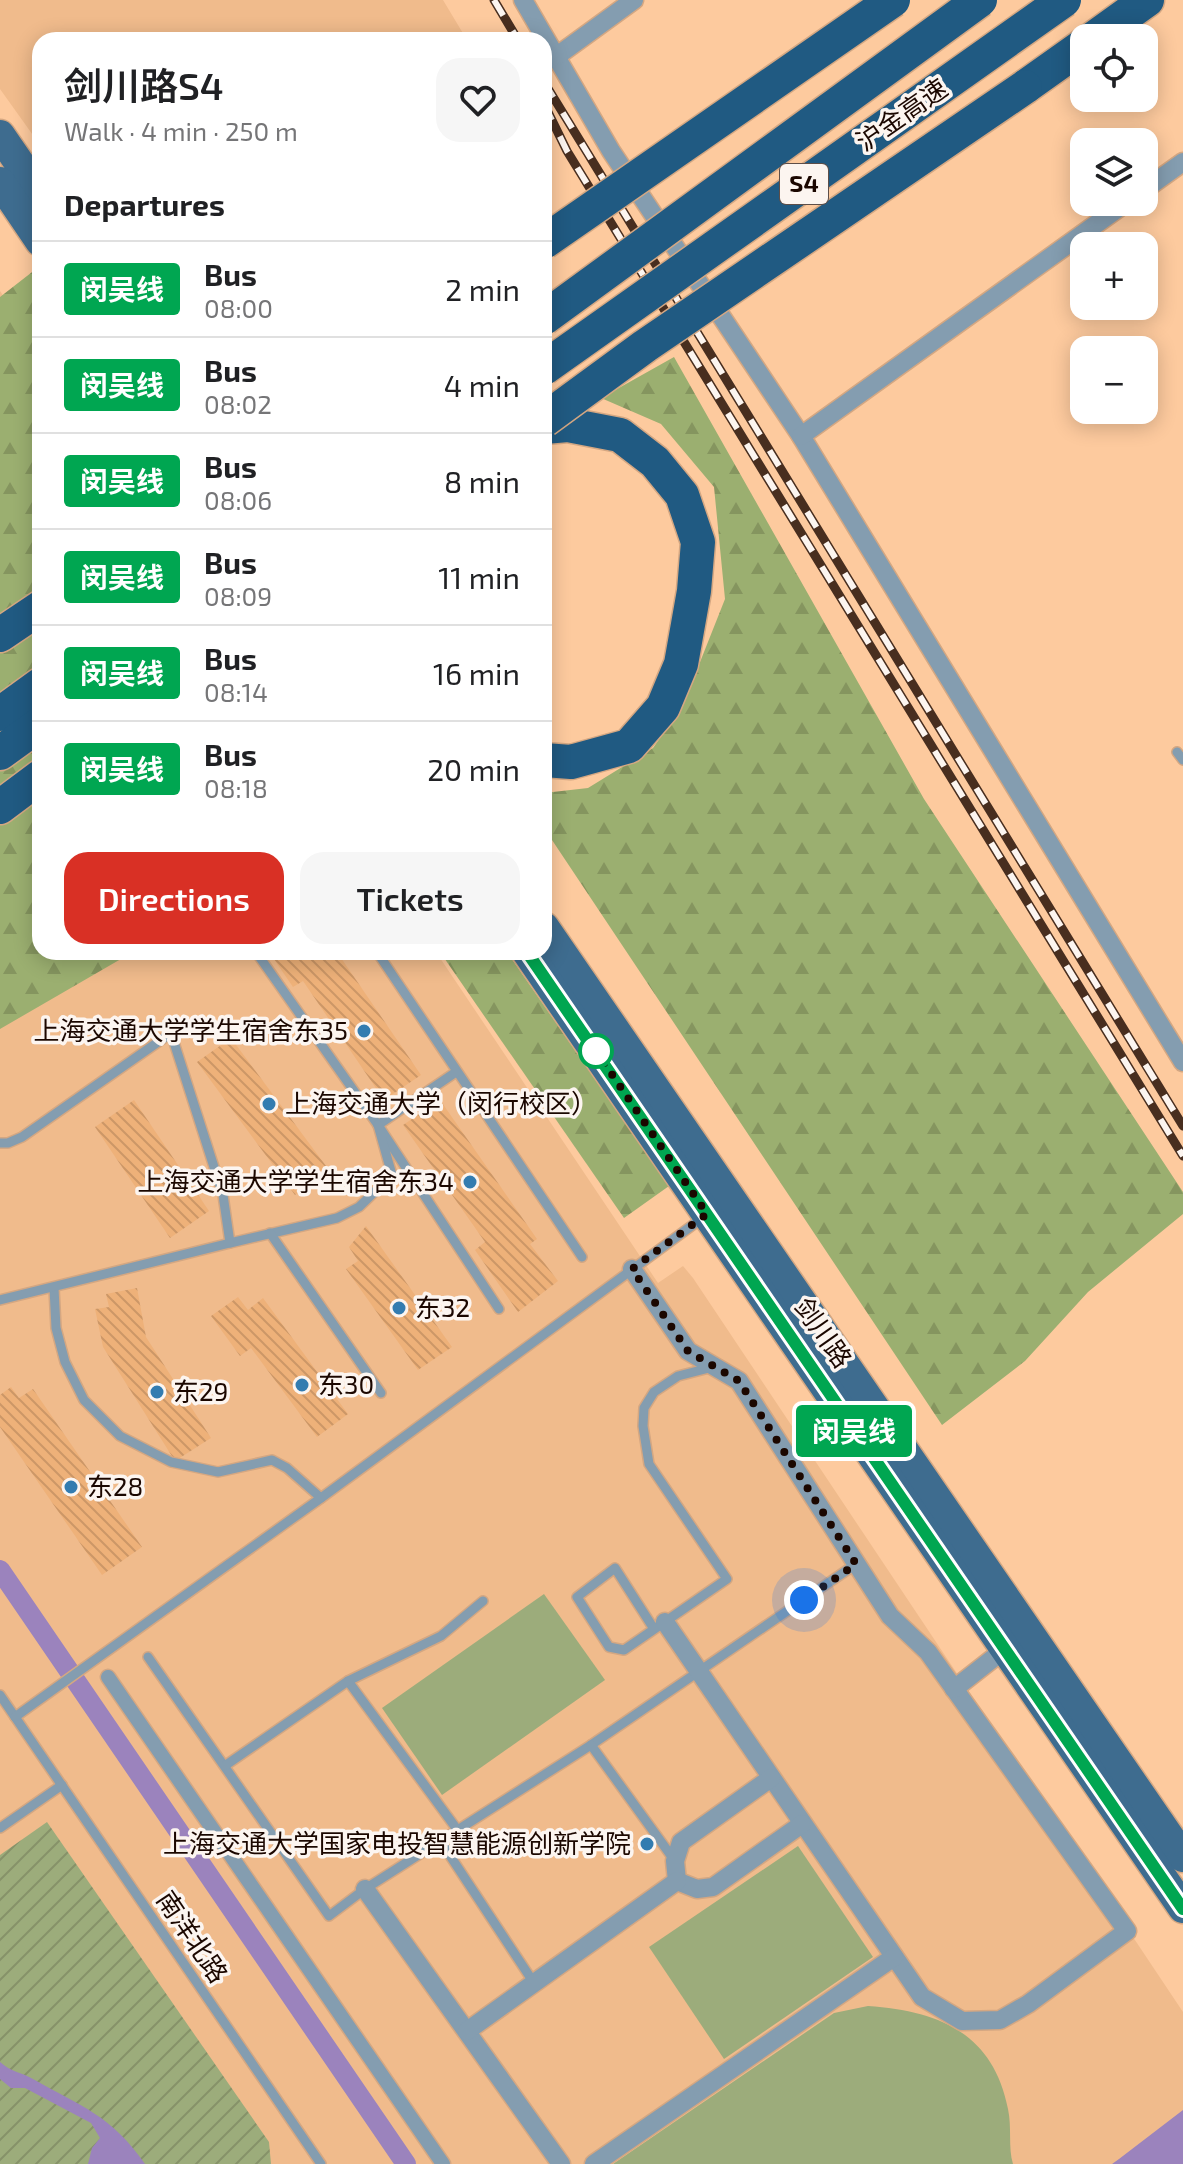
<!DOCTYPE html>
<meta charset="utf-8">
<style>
:root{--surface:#fff;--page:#f6f6f6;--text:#202124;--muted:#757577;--line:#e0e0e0;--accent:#d93025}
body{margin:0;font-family:"Exo 2","Noto Sans SC",sans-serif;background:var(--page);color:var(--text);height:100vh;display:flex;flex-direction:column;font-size:30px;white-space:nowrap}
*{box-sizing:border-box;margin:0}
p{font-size:26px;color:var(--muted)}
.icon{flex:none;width:44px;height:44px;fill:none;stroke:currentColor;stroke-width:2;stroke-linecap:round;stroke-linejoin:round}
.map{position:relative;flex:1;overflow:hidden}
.panel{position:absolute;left:32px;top:32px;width:520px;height:928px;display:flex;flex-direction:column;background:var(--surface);border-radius:24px;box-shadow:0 4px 20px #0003}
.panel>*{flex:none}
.badge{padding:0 16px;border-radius:6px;font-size:28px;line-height:52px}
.fabs{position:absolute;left:1070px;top:24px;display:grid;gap:16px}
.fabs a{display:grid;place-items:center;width:88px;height:88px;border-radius:16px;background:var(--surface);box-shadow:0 4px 20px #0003;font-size:40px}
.you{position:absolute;width:40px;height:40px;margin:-20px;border:6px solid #fff;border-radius:50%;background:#1a73e8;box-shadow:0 0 0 12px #1a73e833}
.map>.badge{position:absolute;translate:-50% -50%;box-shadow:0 0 0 4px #fff}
h2{padding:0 32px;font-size:30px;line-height:72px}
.round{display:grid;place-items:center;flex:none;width:84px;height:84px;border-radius:24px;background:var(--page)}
.headline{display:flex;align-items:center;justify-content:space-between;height:136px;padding:0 32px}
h1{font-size:38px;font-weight:600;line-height:60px}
.action{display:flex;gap:16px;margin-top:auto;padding:16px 32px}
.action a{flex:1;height:92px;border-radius:24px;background:var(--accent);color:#fff;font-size:32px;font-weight:600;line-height:92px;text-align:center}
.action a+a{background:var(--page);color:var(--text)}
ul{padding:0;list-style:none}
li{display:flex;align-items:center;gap:24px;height:96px;padding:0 32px;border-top:2px solid var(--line)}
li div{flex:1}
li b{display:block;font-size:30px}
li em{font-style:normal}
li .badge{min-width:88px;font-weight:700;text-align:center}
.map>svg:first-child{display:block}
</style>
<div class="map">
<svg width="1183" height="2164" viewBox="0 0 1183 2164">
<defs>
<pattern id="forest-firs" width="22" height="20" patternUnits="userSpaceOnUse" patternTransform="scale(2)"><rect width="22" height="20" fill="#9baf70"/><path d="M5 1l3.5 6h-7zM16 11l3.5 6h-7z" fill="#85955f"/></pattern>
<pattern id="garden-furrows" width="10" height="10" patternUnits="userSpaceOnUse" patternTransform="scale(2)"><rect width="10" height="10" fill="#9cac7b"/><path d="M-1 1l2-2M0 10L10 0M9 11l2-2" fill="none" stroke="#869269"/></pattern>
<pattern id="building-back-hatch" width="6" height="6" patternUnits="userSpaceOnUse" patternTransform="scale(2)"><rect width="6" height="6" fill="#eeb179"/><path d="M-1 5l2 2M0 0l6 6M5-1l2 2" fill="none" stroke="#cc9767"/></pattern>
</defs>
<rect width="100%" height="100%" fill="#fdca9e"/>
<g fill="#f0bb8c">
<polygon points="0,0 443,0 467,40 40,40 40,145 0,89"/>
<polygon points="0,291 40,351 40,952 436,952 658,1283 683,1266 693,1278 1183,2012 1183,2164 0,2164"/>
</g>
<g fill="#9cac7b">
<polygon points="544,1594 605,1680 442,1795 382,1708"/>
<polygon points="798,1846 873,1957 724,2059 649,1947"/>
<path d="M868,2006C939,2011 993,2033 1008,2109C1012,2127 1008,2148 1013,2164H613L834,2013Z"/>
</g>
<g fill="url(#forest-firs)">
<polygon points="36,269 40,274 40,952 133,952 0,1029 0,297"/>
<polygon points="674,357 924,799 1183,1192 1183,1214 1088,1292 1025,1361 942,1425 544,828 544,793 588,788 653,748 683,705 725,599 714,487 661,424 601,398"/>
<polygon points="440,952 507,952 669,1186 624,1218"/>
</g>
<polygon fill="url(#garden-furrows)" points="47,1822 269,2142 271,2164 0,2164 0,1855"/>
<g fill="#9b83bd">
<path d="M0,2062C11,2072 21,2072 33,2079C82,2107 111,2115 145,2164H88L92,2148L100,2138L91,2123L25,2088H11L0,2079Z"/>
<polygon points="1183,2110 1183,2164 1112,2164 1119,2159"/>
</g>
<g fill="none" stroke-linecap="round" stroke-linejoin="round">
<polyline stroke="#9b83bd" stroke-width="20" points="0,1570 406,2164"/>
</g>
<g fill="url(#building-back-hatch)">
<polygon points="269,952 337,952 421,1075 384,1100 303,981 293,987"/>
<polygon points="231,1038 329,1170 295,1195 197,1062"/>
<polygon points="134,1100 209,1211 170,1238 95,1127"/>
<polygon points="440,1100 537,1239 530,1244 558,1281 518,1312 475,1250 485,1242 403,1125"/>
<polygon points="366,1226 452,1347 418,1370 346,1269 358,1261 349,1247"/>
<polygon points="137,1288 146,1337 211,1438 175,1461 103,1347 95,1309 109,1307 106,1294"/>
<polygon points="238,1297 248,1310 263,1298 348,1414 317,1437 251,1348 240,1356 211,1316"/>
<polygon points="11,1387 19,1398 33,1389 142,1547 102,1575 0,1427 0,1395"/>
</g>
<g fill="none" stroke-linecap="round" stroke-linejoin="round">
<defs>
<g id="service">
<polyline points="1177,752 1183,760"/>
<polyline points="256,952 378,1125 499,1309"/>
<polyline points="377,952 582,1257"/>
<polyline points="378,1125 456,1072"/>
<polyline points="0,1143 8,1143 22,1137 171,1033 223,1195 230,1243 337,1218 359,1207 392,1175 378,1125"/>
<polyline points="270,1233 381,1393"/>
<polyline points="54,1288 56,1328 65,1362 84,1400 120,1436 171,1462 218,1472 272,1460 287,1468 321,1498"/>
<polyline points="0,1300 230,1243"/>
<polyline points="654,1629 615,1568 577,1597 609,1647 624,1650 727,1579 649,1464 643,1426 644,1408 654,1392 678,1376 713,1367"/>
<polyline points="148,1657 329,1916 365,1889 591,1745 856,1564"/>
<polyline points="348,1681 459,1832"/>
<polyline points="0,1695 321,2164"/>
<polyline points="15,1717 321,1498 705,1216"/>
<polyline points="591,1745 675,1861"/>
<polyline points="226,1765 348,1681 441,1636 483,1601"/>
<polyline points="0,1828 62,1785"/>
<polyline points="441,1842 534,1983"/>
</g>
<polyline id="pedestrian" points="108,1677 443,2164"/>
<g id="minor">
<polyline points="523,0 611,151 801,436 1183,1062"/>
<polyline points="557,56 634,0"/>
<polyline points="1144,190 1183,162"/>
<polyline points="801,436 1127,202"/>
<polyline points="632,1269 688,1351 739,1381 890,1616 928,1652 1127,1931 1028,2004 1000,2020 962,2021 922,1997 665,1622"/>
<polyline points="954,1689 1005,1649"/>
<polyline points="677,1881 675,1861 681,1842 771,1778"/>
<polyline points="677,1881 697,1889 713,1887 802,1824"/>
<polyline points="365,1889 561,2164"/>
<polyline points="467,2031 677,1881"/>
<polyline points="594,2164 894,1957"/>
</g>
<g id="primary">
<polyline points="0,135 40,193"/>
<polyline points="0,182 40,241"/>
<polyline points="544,927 1183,1857"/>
<polyline points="527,952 1183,1908"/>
</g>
<g id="motorway">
<polyline points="1094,38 1147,0"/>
<polyline points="1025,87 1084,45"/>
<polyline points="544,427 568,425 620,435 655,462 682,495 698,542 694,591 681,664 663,707 629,746 571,762 544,760"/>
<polyline points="0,635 40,608"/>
<polyline points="0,714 40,685"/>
<polyline points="0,753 40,724"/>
<polyline points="0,807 40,777"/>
</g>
</defs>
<use href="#service" stroke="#d4a782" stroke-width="12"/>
<use href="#pedestrian" stroke="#d4a782" stroke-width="17"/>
<use href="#minor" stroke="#d4a782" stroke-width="21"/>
<use href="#primary" stroke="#d4a782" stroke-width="33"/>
<use href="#motorway" stroke="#d4a782" stroke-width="37"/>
<use href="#service" stroke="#849db0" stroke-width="9"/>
<use href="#pedestrian" stroke="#849db0" stroke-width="14"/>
<use href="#minor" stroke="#849db0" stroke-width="18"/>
<use href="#primary" stroke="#3e6c8f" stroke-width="30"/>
<use href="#motorway" stroke="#205a82" stroke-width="34"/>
<defs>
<g id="rail">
<polyline points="494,0 518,40"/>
<polyline points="544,82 1183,1126"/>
<polyline points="544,104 567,151 1183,1156"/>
</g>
</defs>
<use href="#rail" stroke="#482e1f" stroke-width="9"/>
<use href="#rail" stroke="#fcf5f0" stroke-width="6" stroke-dasharray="18" stroke-linecap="butt"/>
<defs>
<g id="motorway-bridge">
<polyline points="544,242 893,0"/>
<polyline points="544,318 980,0"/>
<polyline points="544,368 1064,0"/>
<polyline points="544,420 645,346 1025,87"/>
</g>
</defs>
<use href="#motorway-bridge" stroke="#d4a782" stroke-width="37" stroke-linecap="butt"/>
<use href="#motorway-bridge" stroke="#205a82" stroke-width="34"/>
</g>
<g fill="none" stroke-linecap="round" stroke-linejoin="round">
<defs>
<polyline id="line" points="527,952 1183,1909"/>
</defs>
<use href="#line" stroke="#fff" stroke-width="18"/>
<use href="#line" stroke="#00a651" stroke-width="12"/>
<polyline stroke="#1b0700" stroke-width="8" stroke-dasharray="0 14.4" points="596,1051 707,1214 632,1269 688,1351 739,1381 856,1564 804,1600"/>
</g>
<g fill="#337cb0" stroke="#fcf5f0" stroke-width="3">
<circle cx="364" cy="1031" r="8"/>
<circle cx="269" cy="1104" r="8"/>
<circle cx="470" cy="1182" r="8"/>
<circle cx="399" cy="1308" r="8"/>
<circle cx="302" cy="1385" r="8"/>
<circle cx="157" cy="1392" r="8"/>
<circle cx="71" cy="1487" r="8"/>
<circle cx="647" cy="1844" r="8"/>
</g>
<circle fill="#fff" stroke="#00a651" stroke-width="4" cx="596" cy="1051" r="16"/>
<g text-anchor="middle" stroke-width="7" stroke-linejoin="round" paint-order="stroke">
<rect fill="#fcf5f0" stroke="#5e4e48" stroke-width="2" x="780" y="164" width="48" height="40" rx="6"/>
<g font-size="24" font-weight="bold" fill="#1b0700">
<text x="804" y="192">S4</text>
</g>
<g font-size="26" fill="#1b0700" stroke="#fcf5f0">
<text transform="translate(902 115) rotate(-35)" y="9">沪金高速</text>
<text transform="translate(823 1333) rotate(55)" y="9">剑川路</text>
<text transform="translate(192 1937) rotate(56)" y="9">南洋北路</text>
</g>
<g font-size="26" fill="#1b0700" stroke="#fcf5f0" text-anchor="start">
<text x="348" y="1040" text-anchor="end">上海交通大学学生宿舍东35</text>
<text x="285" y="1113">上海交通大学（闵行校区）</text>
<text x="454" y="1191" text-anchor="end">上海交通大学学生宿舍东34</text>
<text x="415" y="1317">东32</text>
<text x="318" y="1394">东30</text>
<text x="173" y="1401">东29</text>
<text x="87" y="1496">东28</text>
<text x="631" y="1853" text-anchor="end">上海交通大学国家电投智慧能源创新学院</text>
</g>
</g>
</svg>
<div class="fabs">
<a><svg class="icon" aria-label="locate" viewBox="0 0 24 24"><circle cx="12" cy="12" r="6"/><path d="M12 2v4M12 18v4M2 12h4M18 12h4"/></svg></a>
<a><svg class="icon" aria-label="layers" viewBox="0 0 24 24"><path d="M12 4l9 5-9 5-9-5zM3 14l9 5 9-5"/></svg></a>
<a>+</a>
<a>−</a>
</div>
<div class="you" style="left:804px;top:1600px"></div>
<b class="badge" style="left:854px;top:1431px;background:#00a651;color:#fff">闵吴线</b>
<section class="panel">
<div class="headline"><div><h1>剑川路S4</h1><p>Walk · 4 min · 250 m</p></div><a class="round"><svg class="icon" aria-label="heart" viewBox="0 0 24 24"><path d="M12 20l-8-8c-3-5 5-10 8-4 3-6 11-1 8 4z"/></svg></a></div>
<h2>Departures</h2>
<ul>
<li><span class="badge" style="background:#00a651;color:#fff">闵吴线</span><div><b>Bus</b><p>08:00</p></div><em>2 min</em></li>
<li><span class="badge" style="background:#00a651;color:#fff">闵吴线</span><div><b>Bus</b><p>08:02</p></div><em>4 min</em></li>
<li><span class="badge" style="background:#00a651;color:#fff">闵吴线</span><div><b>Bus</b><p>08:06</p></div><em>8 min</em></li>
<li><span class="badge" style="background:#00a651;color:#fff">闵吴线</span><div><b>Bus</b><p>08:09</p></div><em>11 min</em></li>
<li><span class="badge" style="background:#00a651;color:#fff">闵吴线</span><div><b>Bus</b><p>08:14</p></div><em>16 min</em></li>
<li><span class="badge" style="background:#00a651;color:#fff">闵吴线</span><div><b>Bus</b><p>08:18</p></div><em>20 min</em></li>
</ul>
<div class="action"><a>Directions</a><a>Tickets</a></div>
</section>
</div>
